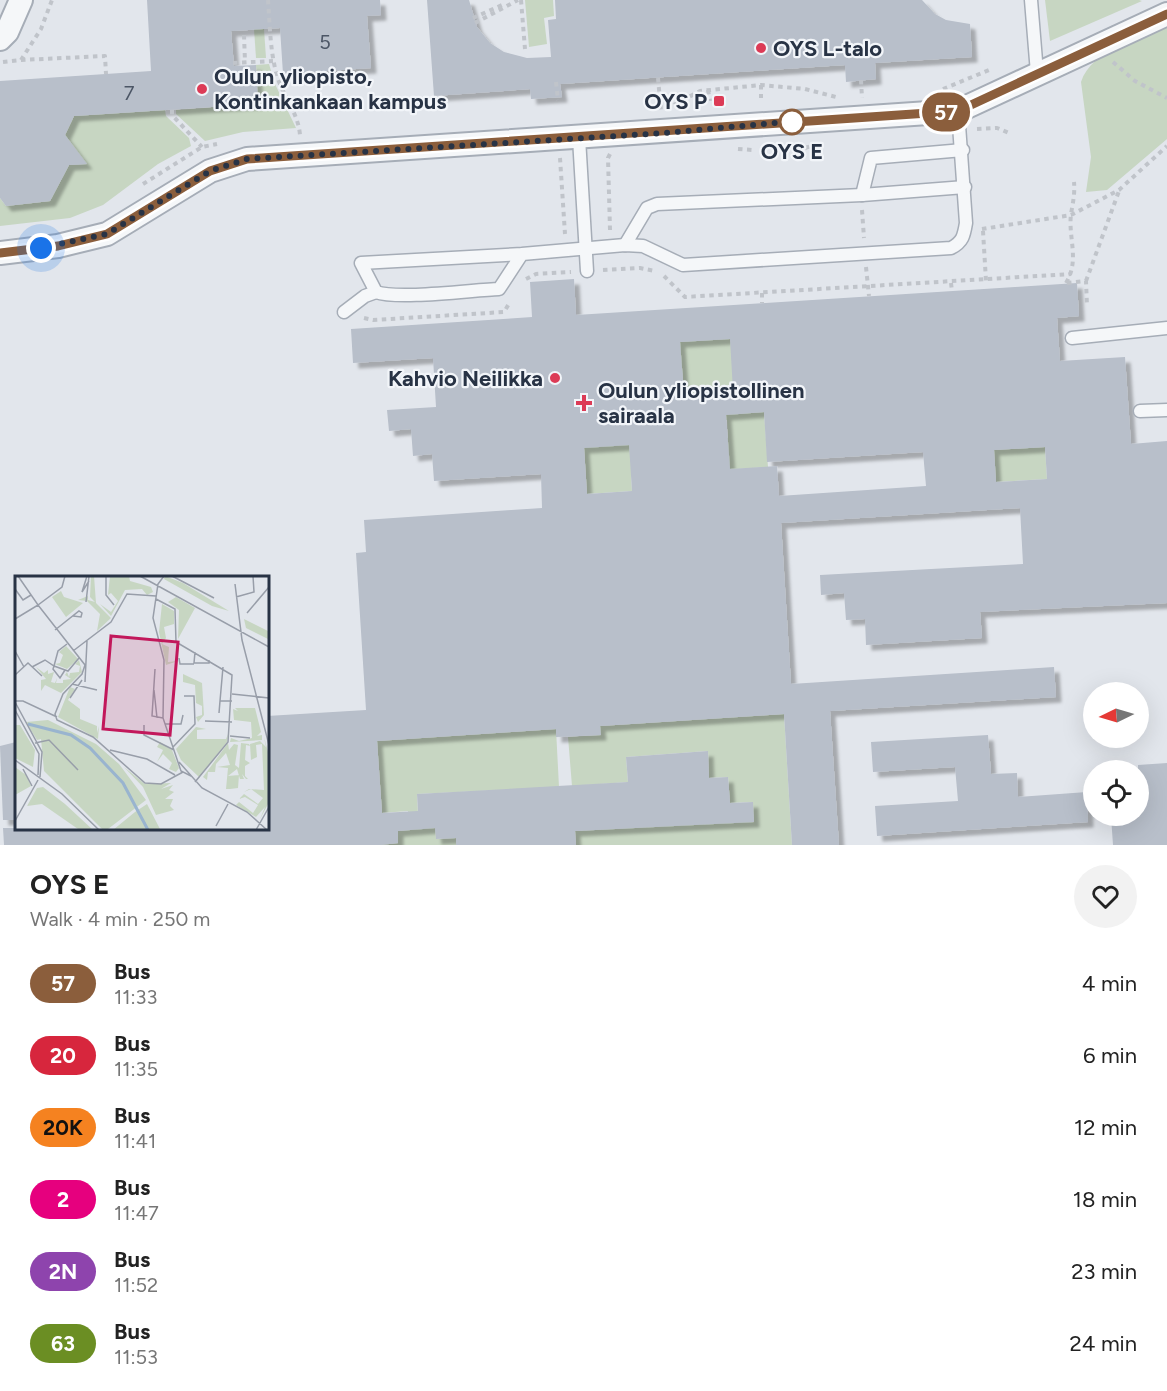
<!DOCTYPE html>
<meta charset="utf-8">
<style>
:root{--surface:#fff;--page:#f2f2f2;--text:#222;--muted:#767676}
body{margin:0;font-family:Figtree,sans-serif;background:var(--page);color:var(--text);height:100vh;display:flex;flex-direction:column;font-size:22px;white-space:nowrap}
*{box-sizing:border-box;margin:0}
p{font-size:20px;color:var(--muted)}
.icon{flex:none;width:33px;height:33px;fill:none;stroke:currentColor;stroke-width:2;stroke-linecap:round;stroke-linejoin:round}
.map{position:relative;height:845px;overflow:hidden}
.drawer{display:flex;flex-direction:column;background:var(--surface);flex:1}
.drawer>*{flex:none}
.badge{padding:0 12px;border-radius:20px;font-size:21px;line-height:39px}
.needle{width:39px;rotate:265deg}
.buttons{position:absolute;left:1083px;top:682px;display:grid;gap:12px}
.buttons a{display:grid;place-items:center;width:66px;height:66px;border-radius:50%;background:var(--surface);box-shadow:0 6px 24px #0002;font-size:30px}
.you{position:absolute;width:30px;height:30px;margin:-15px;border:4px solid #fff;border-radius:50%;background:#1a73e8;box-shadow:0 0 0 9px #1a73e833}
.map>.badge{position:absolute;translate:-50% -50%;box-shadow:0 0 0 3px #fff}
.round{display:grid;place-items:center;flex:none;width:63px;height:63px;border-radius:32px;background:var(--page)}
.overview{display:flex;align-items:center;justify-content:space-between;height:102px;padding:0 30px}
h1{font-size:28px;font-weight:700;line-height:45px}
ul{padding:0;list-style:none}
li{display:flex;align-items:center;gap:18px;height:72px;padding:0 30px}
li div{flex:1}
li b{display:block;font-size:22px}
li em{font-style:normal}
li .badge{min-width:66px;font-weight:700;text-align:center}
.map>svg:first-child{display:block}
</style>
<div class="map">
<svg width="1167" height="845" viewBox="0 0 1167 845">
<defs>
<filter id="shadow"><feDropShadow dx="5.5" dy="5.5" stdDeviation="1.5" flood-color="#0004"/></filter>
</defs>
<rect width="100%" height="100%" fill="#e2e6ec"/>
<g fill="#c7d6c2">
<polygon points="252,0 262,0 266,58 256,58"/>
<polygon points="525,0 553,0 554,16 544,18 547,44 529,47"/>
<polygon points="1045,0 1139,0 1142,1 1050,41"/>
<path d="M1167,28V139L1107,190L1086,192L1091,157L1081,82C1092,49 1138,40 1167,28Z"/>
<polygon points="269,64 275,84 296,128 243,132 205,141 176,114 176,110 258,104 256,65"/>
<polygon points="165,110 166,116 189,138 191,146 158,164 103,205 70,218 0,226 0,198 6,206 50,201 69,165 86,164 65,135 74,116"/>
<polygon points="760,337 735,414 764,412 768,467 631,476 632,491 587,494 584,445 728,438 727,420 705,421 684,394 682,368 578,348"/>
<polygon points="1045,447 1047,479 996,482 994,450"/>
<polygon points="784,714 792,845 576,845 575,831 754,821 752,802 730,803 728,777 709,778 708,751 626,757 628,782 572,786 568,737 600,735 600,726"/>
<polygon points="556,729 559,787 417,794 418,813 435,812 436,839 456,838 456,845 380,845 398,843 398,831 409,830 408,811 382,813 377,741"/>
</g>
<g fill="#b8bfca" fill-rule="evenodd" filter="url(#shadow)">
<polygon points="147,0 380,0 381,15 367,16 371,68 283,74 280,28 231,31 234,66 256,65 258,104 74,116 65,135 87,164 69,165 50,201 6,206 0,198 0,81 151,71"/>
<polygon points="427,0 469,0 477,27 490,43 504,52 527,58 551,57 548,20 556,19 555,0 922,0 935,14 946,20 970,24 972,57 875,63 876,79 846,82 845,65 560,84 562,97 531,99 530,89 434,96"/>
<path d="M574,279L576,315L1077,283L1079,316L1057,318L1060,361L1125,357L1131,444L1167,441V603L980,612L982,638L866,645L865,619L846,620L844,593L821,595L820,575L1023,564L1020,508L781,523L791,684L1054,667L1056,697L830,711L839,845H792L784,714L600,726L601,735L556,737V729L377,741L382,813L418,811L417,794L628,782L626,757L708,751L709,778L728,777L730,803L753,802L754,822L575,831L576,845H456V838L436,839L435,828L398,831V843L380,845H4L3,828H267V716L366,710L356,553L366,552L364,520L542,508L541,474L434,481L432,454L413,456L411,429L389,431L387,410L436,407L433,358L353,363L351,329L532,317L530,282ZM730,339L733,391L684,394L680,342ZM764,412L767,462L923,452L926,486L779,496L777,466L730,469L726,415ZM629,445L632,491L587,494L584,448ZM1045,447L1047,479L996,482L994,450Z"/>
<polygon points="988,735 991,774 1017,773 1018,797 1087,792 1088,822 877,836 875,806 958,801 955,767 873,772 871,742"/>
<polygon points="16,742 16,820 3,820 0,746"/>
<polygon points="1167,763 1167,845 1113,845 1111,816 1138,816 1138,765"/>
</g>
<g fill="none" stroke-linecap="round" stroke-linejoin="round">
<defs>
<g id="lane">
<polyline points="1031,0 1037,73"/>
<polyline points="579,138 587,271"/>
<polyline points="862,195 871,158 963,150"/>
<polyline points="625,245 647,208 657,204 862,195 965,187"/>
<path d="M522,254L499,289C472,290 398,300 376,292L361,263L522,254L625,245L643,246L683,265L951,248C963,242 964,235 966,223L958,111"/>
<polyline points="344,312 365,296 376,292"/>
<polyline points="1072,338 1167,328"/>
<polyline points="1140,411 1167,410"/>
</g>
<g id="street">
<polyline points="0,39 7,32 21,0"/>
<polyline points="0,253 58,246 107,234 210,171 247,159 958,111 1167,14"/>
</g>
</defs>
<use href="#lane" stroke="#a6adb7" stroke-width="15"/>
<use href="#street" stroke="#a6adb7" stroke-width="26"/>
<g stroke="#c0c4ca" stroke-width="4" stroke-dasharray="4.5 4.5" stroke-linecap="butt">
<path d="M268,0C270,26 270,54 278,79C285,99 298,113 300,135"/>
<polyline points="521,0 525,49"/>
<polyline points="473,18 502,5 504,8"/>
<polyline points="475,23 518,0"/>
<polyline points="244,35 245,62"/>
<polyline points="21,60 105,56 106,74"/>
<polyline points="3,62 21,60 41,29 52,0"/>
<polyline points="1113,62 1135,81 1167,98"/>
<polyline points="233,63 273,61"/>
<polyline points="658,78 661,111"/>
<polyline points="861,80 862,98"/>
<polyline points="556,82 558,100"/>
<polyline points="761,85 761,98"/>
<polyline points="943,89 989,70"/>
<polyline points="708,90 710,101"/>
<polyline points="666,109 700,91 761,85 805,89 836,97"/>
<polyline points="172,110 172,115 202,147"/>
<polyline points="977,129 997,128 1009,133"/>
<polyline points="805,148 817,144"/>
<polyline points="738,149 753,150"/>
<polyline points="610,154 608,158 610,230"/>
<polyline points="560,158 565,234"/>
<polyline points="143,184 202,147 217,144"/>
<polyline points="862,210 864,238"/>
<polyline points="982,229 1071,215 1119,190 1167,146"/>
<polyline points="983,231 986,281"/>
<polyline points="866,267 869,296"/>
<polyline points="603,270 640,268 655,271"/>
<polyline points="664,276 685,297 1071,274"/>
<polyline points="526,279 536,274 571,272"/>
<polyline points="1086,281 1119,191"/>
<polyline points="951,283 952,291"/>
<path d="M1066,283C1080,260 1068,238 1071,214C1073,202 1075,194 1074,182"/>
<polyline points="1067,283 1086,281 1087,306"/>
<polyline points="762,293 762,303"/>
<polyline points="364,318 373,320 504,312 510,302"/>
</g>
<use href="#lane" stroke="#f5f7f9" stroke-width="12"/>
<use href="#street" stroke="#f5f7f9" stroke-width="22"/>
</g>
<g fill="none" stroke-linecap="round" stroke-linejoin="round">
<defs>
<polyline id="line" points="0,253 58,246 107,234 210,171 247,159 958,111 1167,14"/>
</defs>
<use href="#line" stroke="#fff" stroke-width="14"/>
<use href="#line" stroke="#8b5e3c" stroke-width="9"/>
<polyline stroke="#283345" stroke-width="6" stroke-dasharray="0 10.8" points="41,248 107,234 210,171 247,159 664,133 796,121 792,122"/>
</g>
<g fill="#dc3b56" stroke="#f2f5f9" stroke-width="2">
<circle cx="761" cy="48" r="6"/>
<circle cx="202" cy="89" r="6"/>
<rect x="713" y="95" width="12" height="12" rx="3"/>
<circle cx="555" cy="378" r="6"/>
<path d="M581 394h6v6h6v6h-6v6h-6v-6h-6v-6h6z"/>
</g>
<circle fill="#fff" stroke="#8b5e3c" stroke-width="3" cx="792" cy="122" r="12"/>
<g text-anchor="middle" stroke-width="4.5" stroke-linejoin="round" paint-order="stroke">
<g font-size="20" fill="#4c5666">
<text x="325" y="49">5</text>
<text x="129" y="100">7</text>
</g>
<g font-size="22" font-weight="bold" fill="#283345" stroke="#f2f5f9" text-anchor="start">
<text x="773" y="56">OYS L-talo</text>
<text x="214" y="84">Oulun yliopisto,<tspan x="214" dy="25">Kontinkankaan kampus</tspan></text>
<text x="707" y="109" text-anchor="end">OYS P</text>
<text x="543" y="386" text-anchor="end">Kahvio Neilikka</text>
<text x="598" y="398">Oulun yliopistollinen<tspan x="598" dy="25">sairaala</tspan></text>
</g>
<g font-size="22" font-weight="bold" fill="#283345" stroke="#f2f5f9">
<text x="792" y="159">OYS E</text>
</g>
</g>
<g transform="translate(15 576)">
<rect width="254" height="254" fill="#e2e6ec"/>
<path d="M76,0H79L81,27L96,42L82,55L85,38L72,25L63,24L73,20V24L80,26L75,21ZM95,0H114L115,5L136,11L138,16L132,19L127,13L110,14L96,40L85,28L96,36L103,25L96,17L93,19ZM150,0L168,7L214,35L197,30L149,3ZM46,15L49,21L68,27L51,41L37,21ZM161,21L180,32L163,63L164,34L153,26ZM147,28L159,35V48L149,51L151,62L147,68L154,71L153,86L163,85L151,89L144,56ZM229,43L253,55V63L231,52ZM51,70L63,83L52,93L40,88L45,87L48,79L44,76ZM64,84L67,96L46,117L30,109L26,115V104L31,103L21,91L29,97L33,94V98L39,96L36,106L40,107L42,102L41,107H48V104L56,103L50,99L52,96L54,101L55,97L64,96L65,90L60,88ZM168,98L187,107L189,139L183,146L181,141L187,139V130L181,127L180,109L168,106ZM55,111L60,113L53,124L65,133V143L82,150V157L84,150L83,163L43,141ZM220,132H240L246,156L242,160L247,159V164L215,166L216,162L224,165L237,162L236,146L219,144L218,133L223,135ZM33,144L81,168L104,188L131,224L93,253H87L29,195L26,163L22,164L11,146ZM0,149H5L20,174L18,191L0,182ZM181,151L191,153L182,154V163H211L213,158L212,166L184,201L166,184L161,173ZM249,161L253,176V228L245,243L250,231L241,241L221,229L224,226L238,237L243,229L230,221L224,223L229,218L243,228L248,222L236,213L229,216L234,213L249,214L247,168L241,169L242,181L236,184L235,168L245,165L251,171ZM145,166L157,174L164,192L161,196L154,193L157,187L148,178L142,186L148,174L142,171ZM213,167L214,174L219,168L223,169L220,189L224,192L226,167L234,168L235,170L231,169L230,184L235,187L230,190V200L233,203H231L227,198L229,203H225L222,193L213,200L224,199L223,212L215,213H211L213,192L202,191L215,189L211,177L201,188L200,196H193L192,204L188,201ZM0,191L11,199L16,210L0,219ZM109,191L130,208L156,207L146,213L158,209L154,214L159,216L150,223H158L155,230L159,234L141,239L128,211ZM28,211L50,228L77,253H63L27,228L12,230L22,212ZM132,228L145,253L98,254L120,236Z" fill="#c7d6c2"/>
<path fill="none" stroke="#99b4cf" stroke-width="3" d="M13,148L56,159L75,172L108,207L133,254"/>
<path fill="none" stroke="#989ea9" stroke-width="1.5" d="M3,0L23,29L47,11L50,0M72,0L67,16L74,5M91,0V19L99,29M125,0L254,71M149,0L143,8L138,42L149,84L148,142L166,195L176,200M157,0L199,22M220,8L227,64L254,169M0,13L8,24L16,19M221,21L239,16L238,0M141,23L160,33L161,66L217,99L213,166L180,206M71,26L74,0M232,37L254,11M0,43L23,29L70,89L67,98L48,118L40,138L42,144L78,161L130,207L146,208L168,196M40,54L64,35L67,37L66,41L58,40M0,75L9,91M58,75L96,46L112,18L141,20M180,76L179,87H194V84M164,82L165,88H179M17,91L30,84L39,90L43,75L52,68M140,93L137,140L148,142M50,94L45,102L38,93L39,90L53,95L64,82M0,99L13,87L27,100M70,106L72,65M57,108L82,114M139,114L142,142M217,118L254,122M55,122L67,104M0,125H8L42,141M205,125L208,91M0,126L27,176L25,201M0,134L24,178L23,199M204,137L205,125H217M190,145L217,146M150,148H166L168,139M129,149V159L159,174M215,160L235,162M20,167L34,164L63,194M158,171L180,148L179,120H169M95,174L132,183L160,199M0,184L47,218L84,254M164,186L187,212L232,236L252,254M8,193L17,210M0,245L23,204M201,250L213,228M241,254L254,231"/>
<path fill="#c2185b" fill-opacity="0.15" stroke="#c2185b" stroke-width="3" d="M96,60L163,66L155,159L88,153Z"/>
<rect width="254" height="254" fill="none" stroke="#283345" stroke-width="3"/>
</g>
</svg>
<div class="buttons">
<a><svg class="needle" viewBox="-14 -14 28 28"><path d="M0-13l5 13h-10z" fill="#e53935"/><path d="M0 13l5-13h-10z" fill="#767676"/></svg></a>
<a><svg class="icon" aria-label="locate" viewBox="0 0 24 24"><circle cx="12" cy="12" r="6"/><path d="M12 2v4M12 18v4M2 12h4M18 12h4"/></svg></a>
</div>
<div class="you" style="left:41px;top:248px"></div>
<b class="badge" style="left:946px;top:112px;background:#8b5e3c;color:#fff">57</b>
</div>
<section class="drawer">
<div class="overview"><div><h1>OYS E</h1><p>Walk · 4 min · 250 m</p></div><a class="round"><svg class="icon" aria-label="heart" viewBox="0 0 24 24"><path d="M12 20l-8-8c-3-5 5-10 8-4 3-6 11-1 8 4z"/></svg></a></div>
<ul>
<li><span class="badge" style="background:#8b5e3c;color:#fff">57</span><div><b>Bus</b><p>11:33</p></div><em>4 min</em></li>
<li><span class="badge" style="background:#d7263d;color:#fff">20</span><div><b>Bus</b><p>11:35</p></div><em>6 min</em></li>
<li><span class="badge" style="background:#f58220;color:#111">20K</span><div><b>Bus</b><p>11:41</p></div><em>12 min</em></li>
<li><span class="badge" style="background:#e6007e;color:#fff">2</span><div><b>Bus</b><p>11:47</p></div><em>18 min</em></li>
<li><span class="badge" style="background:#8e44ad;color:#fff">2N</span><div><b>Bus</b><p>11:52</p></div><em>23 min</em></li>
<li><span class="badge" style="background:#6b8e23;color:#fff">63</span><div><b>Bus</b><p>11:53</p></div><em>24 min</em></li>
</ul>
</section>
